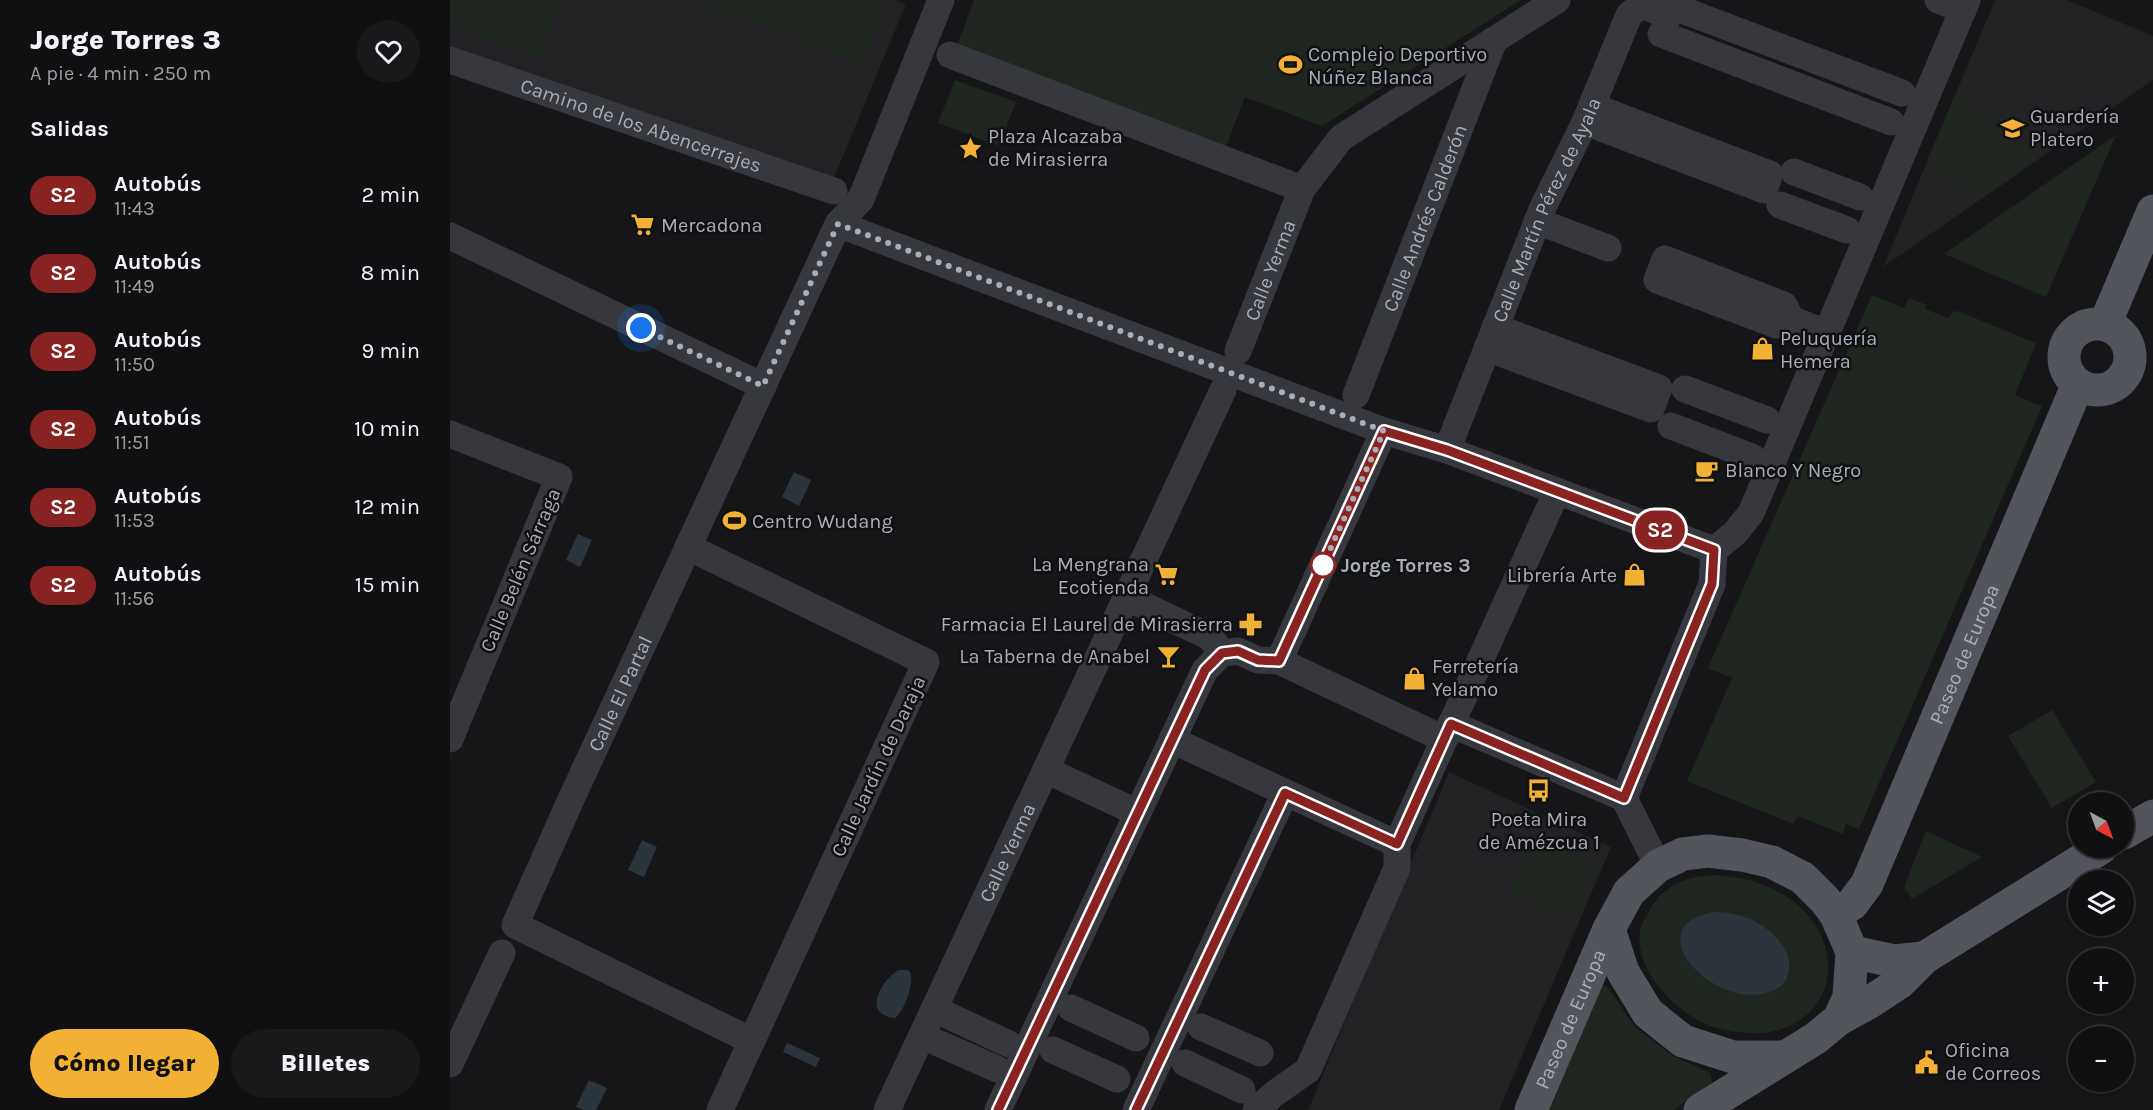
<!DOCTYPE html>
<html lang="es">
<meta charset="utf-8">
<style>
:root{--surface:#101012;--page:#19191b;--text:#f1f3f6;--muted:#9c9d9f;--line:#303032;--accent:#f2b134}
body{margin:0;font-family:Karla,sans-serif;background:var(--page);color:var(--text);height:100vh;display:flex;flex-direction:column;font-size:22px;white-space:nowrap}
*{box-sizing:border-box;margin:0}
p{font-size:20px;color:var(--muted)}
.icon{flex:none;width:33px;height:33px;fill:none;stroke:currentColor;stroke-width:2;stroke-linecap:round;stroke-linejoin:round}
.map{position:relative;flex:1;overflow:hidden}
.panel{display:flex;flex-direction:column;background:var(--surface);width:450px}
.panel>*{flex:none}
.badge{padding:0 12px;border-radius:20px;font-size:21px;line-height:39px}
.needle{width:39px;rotate:139deg}
.buttons{position:absolute;left:1618px;top:792px;display:grid;gap:12px}
.buttons a{display:grid;place-items:center;width:66px;height:66px;border-radius:50%;background:var(--surface);box-shadow:0 2px 4px #0004,0 0 0 2px var(--line);font-size:30px}
.you{position:absolute;width:30px;height:30px;margin:-15px;border:4px solid #fff;border-radius:50%;background:#1a73e8;box-shadow:0 0 0 9px #1a73e833}
.map>.badge{position:absolute;translate:-50% -50%;box-shadow:0 0 0 3px #fff}
h2{padding:0 30px;font-size:22px;line-height:54px}
.round{display:grid;place-items:center;flex:none;width:63px;height:63px;border-radius:32px;background:var(--page)}
.overview{display:flex;align-items:center;justify-content:space-between;height:102px;padding:0 30px}
h1{font-size:28px;font-weight:800;line-height:45px}
.action{display:flex;gap:12px;margin-top:auto;padding:12px 30px}
.action a{flex:1;height:69px;border-radius:36px;background:var(--accent);color:#111;font-size:24px;font-weight:800;line-height:69px;text-align:center}
.action a+a{background:var(--page);color:var(--text)}
ul{padding:0;list-style:none}
li{display:flex;align-items:center;gap:18px;height:78px;padding:0 30px}
li div{flex:1}
li b{display:block;font-size:22px}
li em{font-style:normal}
li .badge{min-width:66px;font-weight:700;text-align:center}
main{display:flex;flex:1;min-height:0}
.map>svg:first-child{display:block}
</style>
<main>
<section class="panel">
<div class="overview"><div><h1>Jorge Torres 3</h1><p>A pie · 4 min · 250 m</p></div><a class="round"><svg class="icon" aria-label="heart" viewBox="0 0 24 24"><path d="M12 20l-8-8c-3-5 5-10 8-4 3-6 11-1 8 4z"/></svg></a></div>
<h2>Salidas</h2>
<ul>
<li><span class="badge" style="background:#892321;color:#fff">S2</span><div><b>Autobús</b><p>11:43</p></div><em>2 min</em></li>
<li><span class="badge" style="background:#892321;color:#fff">S2</span><div><b>Autobús</b><p>11:49</p></div><em>8 min</em></li>
<li><span class="badge" style="background:#892321;color:#fff">S2</span><div><b>Autobús</b><p>11:50</p></div><em>9 min</em></li>
<li><span class="badge" style="background:#892321;color:#fff">S2</span><div><b>Autobús</b><p>11:51</p></div><em>10 min</em></li>
<li><span class="badge" style="background:#892321;color:#fff">S2</span><div><b>Autobús</b><p>11:53</p></div><em>12 min</em></li>
<li><span class="badge" style="background:#892321;color:#fff">S2</span><div><b>Autobús</b><p>11:56</p></div><em>15 min</em></li>
</ul>
<div class="action"><a>Cómo llegar</a><a>Billetes</a></div>
</section>
<div class="map">
<svg width="1703" height="1110" viewBox="0 0 1703 1110">
<rect width="100%" height="100%" fill="#161618"/>
<g fill="#222225">
<polygon points="0,0 444,0 456,4 384,178 0,47"/>
<polygon points="1545,0 1617,0 1703,36 1703,80 1433,267"/>
<polygon points="999,772 1161,847 1049,1110 858,1110"/>
</g>
<g fill="#1e261f">
<polygon points="0,0 113,0 90,59 0,24"/>
<polygon points="260,0 428,0 437,3 414,64 258,6"/>
<polygon points="524,0 1071,0 872,126 795,97 775,149 507,46"/>
<polygon points="505,80 566,102 549,146 488,123"/>
<polygon points="1504,97 1513,100 1590,158 1531,199 1477,161"/>
<polygon points="1666,135 1596,297 1494,254"/>
<polygon points="1422,295 1454,308 1459,298 1477,305 1475,309 1498,318 1502,312 1508,311 1586,343 1565,395 1592,406 1409,829 1396,824 1393,834 1348,816 1343,824 1237,781 1282,678 1258,668"/>
<polygon points="1602,710 1646,782 1602,808 1558,736"/>
<polygon points="1476,831 1532,857 1462,899 1454,887"/>
<polygon points="1083,836 1148,866 1124,920 1058,893"/>
<path d="M1264,875C1295,877 1319,883 1344,902C1396,942 1389,1019 1320,1032C1302,1035 1278,1032 1261,1026C1226,1013 1184,971 1190,930C1191,925 1195,918 1198,913C1206,896 1223,882 1242,878C1249,876 1257,876 1264,875Z"/>
<polygon points="1147,984 1157,986 1185,1027 1223,1056 1260,1073 1263,1084 1223,1110 1094,1110"/>
</g>
<g fill="#2c353c">
<polygon points="344,472 361,480 349,506 332,497"/>
<polygon points="128,534 142,540 130,567 116,560"/>
<polygon points="192,840 207,847 194,877 178,870"/>
<path d="M1263,912C1273,912 1284,913 1295,917C1316,924 1346,949 1338,974C1336,984 1328,989 1319,992C1264,1011 1185,927 1263,912Z"/>
<path d="M449,970H457L460,972C465,981 454,1012 445,1018C411,1015 431,980 449,970Z"/>
<polygon points="337,1043 370,1058 366,1067 333,1052"/>
<polygon points="139,1080 157,1088 146,1110 134,1110 126,1107"/>
</g>
<g fill="none" stroke-linecap="round" stroke-linejoin="round">
<g stroke="#37383d" stroke-width="27">
<polyline points="1488,0 1513,10"/>
<polyline points="1222,6 1452,93"/>
<polyline points="1211,34 1441,122"/>
<polyline points="500,55 852,189 891,138 1107,0"/>
<path id="s1" d="M0,60L384,191"/>
<polyline points="1135,122 1314,190 1320,174 1142,106"/>
<polyline points="1344,172 1410,197"/>
<polyline points="1330,205 1397,230"/>
<polyline points="1087,221 1158,248"/>
<polyline points="388,224 934,431 997,450 1264,550"/>
<polyline points="0,236 313,386"/>
<polyline points="1341,319 1327,325 1207,280 1215,259 1334,305 1341,319 1376,333"/>
<polyline points="1037,348 1201,409 1209,388 1045,327"/>
<path id="s2" d="M788,351L852,189"/>
<polyline points="1235,389 1317,420"/>
<path id="s3" d="M906,395L1044,40"/>
<polyline points="1221,426 1302,457"/>
<polyline points="0,434 109,477 0,739"/>
<path id="s4" d="M997,450L1093,207L1135,122L1179,15L1191,5L1219,16"/>
<polyline points="238,547 476,662 270,1110"/>
<polyline points="1264,550 1285,533 1301,513 1517,0"/>
<polyline points="676,597 760,637 772,653"/>
<polyline points="772,653 788,651 808,660 829,661 994,739"/>
<polyline points="829,661 934,431"/>
<polyline points="1001,724 1174,798"/>
<polyline points="722,740 947,844"/>
<polyline points="596,770 688,813"/>
<polyline points="1174,798 1262,584 1264,550"/>
<polyline points="1174,798 1208,866"/>
<polyline points="621,1008 686,1038"/>
<polyline points="484,1009 559,1044"/>
<polyline points="751,1027 810,1053"/>
<polyline points="472,1036 547,1069"/>
<path id="s5" d="M302,1041L65,925L122,797L388,224L411,199L491,0"/>
<polyline points="603,1050 667,1079"/>
<polyline points="735,1063 792,1090"/>
<polyline points="0,1064 52,953"/>
<path id="s6" d="M437,1110L773,390"/>
<polyline points="548,1110 755,670 772,653"/>
<polyline points="686,1110 835,793"/>
<polyline points="806,1110 824,1094 858,1070 947,868 947,844 1107,491"/>
</g>
<g stroke="#53555c" stroke-width="33">
<circle cx="1647" cy="357" r="33"/>
<polyline points="1655,324 1703,211"/>
<polyline points="1674,833 1703,816"/>
<path id="s7" d="M1386,915L1402,904L1417,884L1628,384"/>
<polyline points="1159,929 1173,972 1198,1013 1233,1041 1283,1057 1335,1057"/>
<polyline points="1402,952 1444,961 1474,958"/>
<polyline points="1389,1019 1420,1002 1449,983 1474,958 1651,848"/>
<path id="s8" d="M1081,1110L1159,929L1179,892L1208,866L1233,854L1258,851L1292,855L1322,862L1353,878L1375,900L1386,915L1402,952L1399,997L1389,1019L1366,1038L1250,1110"/>
</g>
</g>
<g fill="none" stroke-linecap="round" stroke-linejoin="round">
<defs>
<polyline id="line" points="548,1110 755,670 772,653 788,651 808,660 829,661 934,431 997,450 1264,550 1262,584 1174,798 1001,724 947,844 835,793 686,1110"/>
</defs>
<use href="#line" stroke="#fff" stroke-width="14"/>
<use href="#line" stroke="#892321" stroke-width="9"/>
<polyline stroke="#a8adb8" stroke-width="6" stroke-dasharray="0 10.8" points="191,328 313,386 388,224 934,431 873,565"/>
</g>
<defs>
<symbol id="stadium-bare" viewBox="-9 -9 18 18"><path d="M0-5a6.5 5 0 1 0 0 10a6.5 5 0 1 0 0-10ZM-3.5-1.8h7v3.6h-7Z" fill="#f2b134" stroke="#111113" stroke-width="2.5" paint-order="stroke"/></symbol>
<symbol id="school-bare" viewBox="-9 -9 18 18"><path d="M0-5L7-2L0 1L-7-2ZM-4 1L0 2.5L4 1V4Q0 6-4 4Z" fill="#f2b134" stroke="#111113" stroke-width="2.5" paint-order="stroke"/></symbol>
<symbol id="sight-bare" viewBox="-9 -9 18 18"><path d="M0-6L1.8-2.2L6-1.7L2.9 1.2L3.7 5.4L0 3.3L-3.7 5.4L-2.9 1.2L-6-1.7L-1.8-2.2Z" fill="#f2b134" stroke="#111113" stroke-width="2.5" paint-order="stroke"/></symbol>
<symbol id="supermarket-bare" viewBox="-9 -9 18 18"><path d="M-6-5.5h2.5l.6 2H6L4.5 2H-2.5L-4.4-4H-6ZM-1.5 3.2a1.3 1.3 0 1 0 .1 0ZM3 3.2a1.3 1.3 0 1 0 .1 0Z" fill="#f2b134" stroke="#111113" stroke-width="2.5" paint-order="stroke"/></symbol>
<symbol id="shop-bare" viewBox="-9 -9 18 18"><path d="M-5-2.5h2.3a2.7 3.5 0 0 1 5.4 0H5L5.5 6h-11ZM-1.5-2.5h3a1.5 2.3 0 0 0-3 0Z" fill="#f2b134" stroke="#111113" stroke-width="2.5" paint-order="stroke"/></symbol>
<symbol id="cafe-bare" viewBox="-9 -9 18 18"><path d="M-5.5-4.5H6V0H3Q3 3.5 0 3.5H-2.5Q-5.5 3.5-5.5 0ZM3-3.2v2h1.7v-2ZM-6 4.5H4V6H-6Z" fill="#f2b134" stroke="#111113" stroke-width="2.5" paint-order="stroke"/></symbol>
<symbol id="pharmacy-bare" viewBox="-9 -9 18 18"><path d="M-2-6h4v4h4v4h-4v4h-4v-4h-4v-4h4Z" fill="#f2b134" stroke="#111113" stroke-width="2.5" paint-order="stroke"/></symbol>
<symbol id="bar-bare" viewBox="-9 -9 18 18"><path d="M-6-5H6L.8 .8V4.5H3.5V6h-7V4.5H-.8V.8Z" fill="#f2b134" stroke="#111113" stroke-width="2.5" paint-order="stroke"/></symbol>
<symbol id="bus-bare" viewBox="-9 -9 18 18"><path d="M-5-6H5V4H4V6H2V4H-2V6H-4V4H-5ZM-3.5-4V0h7V-4ZM-3.5 1.2v1.5H-2V1.2ZM2 1.2v1.5H3.5V1.2Z" fill="#f2b134" stroke="#111113" stroke-width="2.5" paint-order="stroke"/></symbol>
<symbol id="civic-bare" viewBox="-9 -9 18 18"><path d="M-.6-6.5H3V-4.5H.6V-3L4-1V1h2V6H-6V1h2V-1L-.6-3ZM-1.2 2.5V6h2.4V2.5Z" fill="#f2b134" stroke="#111113" stroke-width="2.5" paint-order="stroke"/></symbol>
</defs>
<g fill-rule="evenodd">
<use href="#stadium-bare" x="824" y="48" width="33" height="33"/>
<use href="#school-bare" x="1546" y="112" width="33" height="33"/>
<use href="#sight-bare" x="504" y="132" width="33" height="33"/>
<use href="#supermarket-bare" x="176" y="208" width="33" height="33"/>
<use href="#shop-bare" x="1296" y="332" width="33" height="33"/>
<use href="#cafe-bare" x="1240" y="454" width="33" height="33"/>
<use href="#stadium-bare" x="268" y="504" width="33" height="33"/>
<use href="#supermarket-bare" x="700" y="558" width="33" height="33"/>
<use href="#shop-bare" x="1168" y="558" width="33" height="33"/>
<use href="#pharmacy-bare" x="784" y="608" width="33" height="33"/>
<use href="#bar-bare" x="702" y="640" width="33" height="33"/>
<use href="#shop-bare" x="948" y="662" width="33" height="33"/>
<use href="#bus-bare" x="1072" y="774" width="33" height="33"/>
<use href="#civic-bare" x="1460" y="1046" width="33" height="33"/>
</g>
<circle fill="#fff" stroke="#892321" stroke-width="3" cx="873" cy="565" r="12"/>
<g text-anchor="middle" stroke-width="5" stroke-linejoin="round" paint-order="stroke">
<g font-size="20" fill="#a8adb8" stroke="#111113" text-anchor="start">
<text x="858" y="61">Complejo Deportivo<tspan x="858" dy="23">Núñez Blanca</tspan></text>
<text x="1580" y="123">Guardería<tspan x="1580" dy="23">Platero</tspan></text>
<text x="538" y="143">Plaza Alcazaba<tspan x="538" dy="23">de Mirasierra</tspan></text>
<text x="211" y="232">Mercadona</text>
<text x="1330" y="345">Peluquería<tspan x="1330" dy="23">Hemera</tspan></text>
<text x="1275" y="477">Blanco Y Negro</text>
<text x="302" y="528">Centro Wudang</text>
<text x="699" y="571" text-anchor="end">La Mengrana<tspan x="699" dy="23">Ecotienda</tspan></text>
<text x="1167" y="582" text-anchor="end">Librería Arte</text>
<text x="783" y="631" text-anchor="end">Farmacia El Laurel de Mirasierra</text>
<text x="700" y="663" text-anchor="end">La Taberna de Anabel</text>
<text x="982" y="673">Ferretería<tspan x="982" dy="23">Yelamo</tspan></text>
<text x="1089" y="826" text-anchor="middle">Poeta Mira<tspan x="1089" dy="23">de Amézcua 1</tspan></text>
<text x="1495" y="1057">Oficina<tspan x="1495" dy="23">de Correos</tspan></text>
</g>
<g font-size="20" fill="#a8adb8" stroke="#111113">
<text dy="7" stroke="none"><textPath href="#s1" startOffset="202">Camino de los Abencerrajes</textPath></text>
<text dy="7" stroke="none"><textPath href="#s4" startOffset="260">Calle Martín Pérez de Ayala</textPath></text>
<text dy="7" stroke="none"><textPath href="#s3" startOffset="190">Calle Andrés Calderón</textPath></text>
<text dy="7" stroke="none"><textPath href="#s2" startOffset="87">Calle Yerma</textPath></text>
<text transform="translate(70 570) rotate(-67)" y="7">Calle Belén Sárraga</text>
<text dy="7" stroke="none"><textPath href="#s7" startOffset="294">Paseo de Europa</textPath></text>
<text dy="7" stroke="none"><textPath href="#s5" startOffset="518">Calle El Partal</textPath></text>
<text transform="translate(428 766) rotate(-65)" y="7">Calle Jardín de Daraja</text>
<text dy="7" stroke="none"><textPath href="#s6" startOffset="284">Calle Yerma</textPath></text>
<text dy="7" stroke="none"><textPath href="#s8" startOffset="99">Paseo de Europa</textPath></text>
</g>
<g font-size="20" font-weight="bold" fill="#a8adb8" stroke="#111113" text-anchor="start">
<text x="891" y="572">Jorge Torres 3</text>
</g>
</g>
</svg>
<div class="buttons">
<a><svg class="needle" viewBox="-14 -14 28 28"><path d="M0-13l5 13h-10z" fill="#e53935"/><path d="M0 13l5-13h-10z" fill="#9c9d9f"/></svg></a>
<a><svg class="icon" aria-label="layers" viewBox="0 0 24 24"><path d="M12 4l9 5-9 5-9-5zM3 14l9 5 9-5"/></svg></a>
<a>+</a>
<a>−</a>
</div>
<div class="you" style="left:191px;top:328px"></div>
<b class="badge" style="left:1210px;top:530px;background:#892321;color:#fff">S2</b>
</div>
</main>
